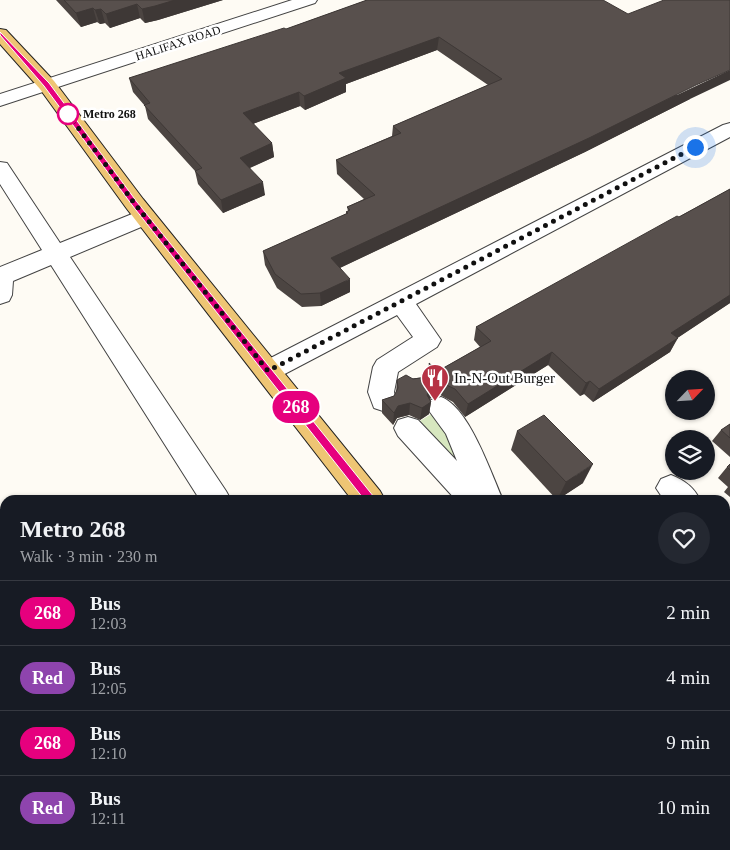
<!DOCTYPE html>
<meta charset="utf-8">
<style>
:root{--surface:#171b24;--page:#242831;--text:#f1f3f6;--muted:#9ea1a6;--line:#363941}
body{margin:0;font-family:"Times New Roman",serif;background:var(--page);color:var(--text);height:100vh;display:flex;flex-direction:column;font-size:19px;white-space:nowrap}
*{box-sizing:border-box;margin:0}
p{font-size:16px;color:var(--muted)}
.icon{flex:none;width:28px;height:28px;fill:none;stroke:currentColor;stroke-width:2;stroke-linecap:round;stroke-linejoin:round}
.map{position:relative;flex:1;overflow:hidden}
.panel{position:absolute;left:0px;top:495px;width:730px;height:355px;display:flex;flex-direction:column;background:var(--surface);border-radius:15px 15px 0 0;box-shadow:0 1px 4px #0004}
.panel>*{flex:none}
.badge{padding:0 10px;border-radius:16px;font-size:18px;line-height:32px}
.needle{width:32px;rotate:65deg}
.fabs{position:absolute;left:665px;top:370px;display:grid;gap:10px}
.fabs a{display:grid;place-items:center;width:50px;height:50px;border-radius:50%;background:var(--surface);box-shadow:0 1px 4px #0004;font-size:25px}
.you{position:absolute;width:25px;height:25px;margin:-12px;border:4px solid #fff;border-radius:50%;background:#1a73e8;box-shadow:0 0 0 8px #1a73e833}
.map>.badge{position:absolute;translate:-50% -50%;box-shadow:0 0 0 2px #fff}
.round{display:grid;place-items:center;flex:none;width:52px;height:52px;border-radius:26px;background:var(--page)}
.head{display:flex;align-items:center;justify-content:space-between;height:85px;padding:0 20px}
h1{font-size:24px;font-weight:800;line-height:38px}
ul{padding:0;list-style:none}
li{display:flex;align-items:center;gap:15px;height:65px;padding:0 20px;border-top:1px solid var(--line)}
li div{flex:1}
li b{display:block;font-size:19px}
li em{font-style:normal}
li .badge{min-width:55px;font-weight:700;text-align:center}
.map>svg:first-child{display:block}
</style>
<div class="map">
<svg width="730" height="850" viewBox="0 0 730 850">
<rect width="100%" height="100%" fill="#fefbf4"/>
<polygon fill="#d7e7bf" points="433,413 451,433 461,475 415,424"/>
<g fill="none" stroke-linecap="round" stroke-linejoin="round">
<defs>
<g id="minor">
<polygon points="292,0 317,0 315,3 0,106 0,94"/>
<polygon points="730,123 730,137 416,304 441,340 437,347 398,372 394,392 396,400 392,408 383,411 374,408 368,392 373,367 377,360 413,337 397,315 277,378 268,381 259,378 255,371 259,364 723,125"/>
<polygon points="0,162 7,163 60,243 137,212 145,210 153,212 156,217 153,222 70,257 226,491 231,500 200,500 51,265 13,281 12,295 9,301 0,304 0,267 42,250 0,184"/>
<path d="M441,397C469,407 491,473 503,500H456L398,436L394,428L398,420L408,417L418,420L457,461L446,434L427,408L431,400Z"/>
<path d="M671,475C684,480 694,487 700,500H664L656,488L661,479Z"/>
<polygon points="0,514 5,516 5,553 0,551"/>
<polygon points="725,523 730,525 730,556 725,554"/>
<polygon points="291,845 329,845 327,850 289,850"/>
<polygon points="420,845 460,845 462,850 422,850"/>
<polygon points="592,845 633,845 631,850 590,850"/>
</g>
<g id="major">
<polygon points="0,29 6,30 54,81 143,199 380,491 385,500 352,500 127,209 40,89 0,44"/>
<polygon points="625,845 665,845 667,850 627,850"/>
</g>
</defs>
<use href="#minor" stroke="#434343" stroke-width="2"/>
<use href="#major" stroke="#212121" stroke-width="2"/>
<use href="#minor" fill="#fff" fill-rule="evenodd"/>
<use href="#major" fill="#eec574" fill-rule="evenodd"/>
</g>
<g fill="#4c4542">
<polygon points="56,0 223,0 158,20 145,23 140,18 110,28 105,23 100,24 97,22 81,27"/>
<polygon points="367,0 690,99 585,152 340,268 350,292 321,306 302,307 277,288 265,265 263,251 346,214 346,212 348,211 347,207 364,199 337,174 336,160 392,136 393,126 488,85 437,50 346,84 346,92 305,110 300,106 253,124 272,143 274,157 250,168 265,195 223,213 198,184 195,171 148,119 145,106 133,92 129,78 286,29"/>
<polygon points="730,189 730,303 677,338 670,352 593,402 584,394 580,396 548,365 465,417 453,402 440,395 429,399 431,402 429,414 420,420 409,415 397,418 393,425 382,413 382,400 394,396 396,393 397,380 427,377 429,363 438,371 480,347 474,340 476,327"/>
<polygon points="730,424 730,457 712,441 721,430"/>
<polygon points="517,431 583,483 557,500 511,450"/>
<polygon points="730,464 730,497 724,492 728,487 718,478 727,467"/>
<polygon points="725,552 730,557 730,741 725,735"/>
</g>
<g fill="#3e3836">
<polygon points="175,0 223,0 158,20 145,23 142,9"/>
<polygon points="137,4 140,18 110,28 106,14"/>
<polygon points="93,8 97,22 81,27 76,13"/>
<polygon points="101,9 105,23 100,24 95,10"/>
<polygon points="439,37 437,50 346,84 346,92 305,110 304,96 339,73"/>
<polygon points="730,70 730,80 690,99 585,152 331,272 331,258"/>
<polygon points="299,92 300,106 245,127 243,113"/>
<polygon points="272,143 274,157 242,171 240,158"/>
<polygon points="263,182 265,195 223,213 221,200"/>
<polygon points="350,279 350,292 321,306 320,293"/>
<polygon points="730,295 730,303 664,347 671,333"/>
<polygon points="678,338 670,352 593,402 599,389"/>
<polygon points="552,352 548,365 465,417 468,404"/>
<polygon points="590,381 584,394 580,396 586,383"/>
<polygon points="442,383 440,395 429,399 431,402 429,414 420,420 422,408 431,387"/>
<polygon points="410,403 409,415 397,418 393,425 394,413 398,406"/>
<polygon points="593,464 583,483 557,500 566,482"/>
<polygon points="205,845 213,845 211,850 203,850"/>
<polygon points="266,845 272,845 270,850 265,850"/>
</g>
<g fill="#58504d" stroke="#3e3836">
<polygon points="64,0 175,0 155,6 142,9 137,4 106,14 101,9 95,10 93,8 76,13"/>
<polygon points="367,0 603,0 628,14 664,0 730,0 730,70 696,85 589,138 331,258 350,279 320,293 301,294 275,274 263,251 348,213 346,212 350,210 347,207 375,195 336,160 401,133 393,126 502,79 439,37 339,73 346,78 304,96 299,92 243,113 272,143 240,158 263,182 221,200 195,171 202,168 144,105 150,103 129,78 284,28 286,29"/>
<polygon points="730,189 730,295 671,333 678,338 599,389 590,381 586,383 552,352 468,404 455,389 442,383 431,387 427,395 431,402 422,408 410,403 398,406 394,413 382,400 394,396 398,388 397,380 406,375 413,379 427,377 432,369 429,363 438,371 491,341 476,327 666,222 677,216 679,217"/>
<polygon points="544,415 593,464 566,482 517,431"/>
<polygon points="730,424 730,438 721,430"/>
<polygon points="730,464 730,470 727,467"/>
<polygon points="725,552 730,557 730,723 725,718"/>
<polygon points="0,661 5,663 5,845 205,845 203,850 0,850"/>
<polygon points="237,845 266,845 265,850 248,850"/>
</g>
<polygon fill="#e6007e" stroke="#fff" points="0,32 49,83 137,202 374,497 376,500 374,503 367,503 132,205 44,86 0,35"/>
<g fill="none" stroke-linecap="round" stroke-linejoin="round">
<polyline stroke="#101010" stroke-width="5" stroke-dasharray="0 9" points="68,114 135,204 268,371 695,147"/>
</g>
<defs>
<symbol id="restaurant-pin" viewBox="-11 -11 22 30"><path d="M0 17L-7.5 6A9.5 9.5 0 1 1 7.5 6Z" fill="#b63244" stroke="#fff"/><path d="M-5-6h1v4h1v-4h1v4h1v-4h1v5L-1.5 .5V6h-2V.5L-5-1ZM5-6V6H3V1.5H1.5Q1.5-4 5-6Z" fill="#fff"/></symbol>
</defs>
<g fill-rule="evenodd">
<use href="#restaurant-pin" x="419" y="362" width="32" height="43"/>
</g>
<circle fill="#fff" stroke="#e6007e" stroke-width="2.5" cx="68" cy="114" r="10"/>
<g text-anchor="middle" stroke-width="5" stroke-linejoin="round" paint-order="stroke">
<g font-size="12" fill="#101010" stroke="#fff">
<text transform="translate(178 43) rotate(-18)" y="4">HALIFAX ROAD</text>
</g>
<g font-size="12" font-weight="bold" fill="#101010" stroke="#fff" text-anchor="start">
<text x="83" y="118">Metro 268</text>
</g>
<g font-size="15" fill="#101010" stroke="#fff" text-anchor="start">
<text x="454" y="383">In-N-Out Burger</text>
</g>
</g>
</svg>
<div class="fabs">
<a><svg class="needle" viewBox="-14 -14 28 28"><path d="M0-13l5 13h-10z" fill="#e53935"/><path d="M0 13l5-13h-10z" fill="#9ea1a6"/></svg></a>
<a><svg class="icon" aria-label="layers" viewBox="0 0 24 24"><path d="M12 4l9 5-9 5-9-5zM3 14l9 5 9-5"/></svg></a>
</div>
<div class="you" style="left:695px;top:147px"></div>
<b class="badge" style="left:296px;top:407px;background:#e6007e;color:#fff">268</b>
<section class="panel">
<div class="head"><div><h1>Metro 268</h1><p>Walk · 3 min · 230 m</p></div><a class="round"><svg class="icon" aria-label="heart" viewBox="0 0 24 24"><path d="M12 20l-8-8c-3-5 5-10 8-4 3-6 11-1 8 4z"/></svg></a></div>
<ul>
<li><span class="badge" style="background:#e6007e;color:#fff">268</span><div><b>Bus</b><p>12:03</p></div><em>2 min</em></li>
<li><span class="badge" style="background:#8e44ad;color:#fff">Red</span><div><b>Bus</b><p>12:05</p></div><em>4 min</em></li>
<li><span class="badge" style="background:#e6007e;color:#fff">268</span><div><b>Bus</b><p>12:10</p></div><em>9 min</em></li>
<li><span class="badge" style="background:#8e44ad;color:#fff">Red</span><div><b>Bus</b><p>12:11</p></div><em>10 min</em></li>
</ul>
</section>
</div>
